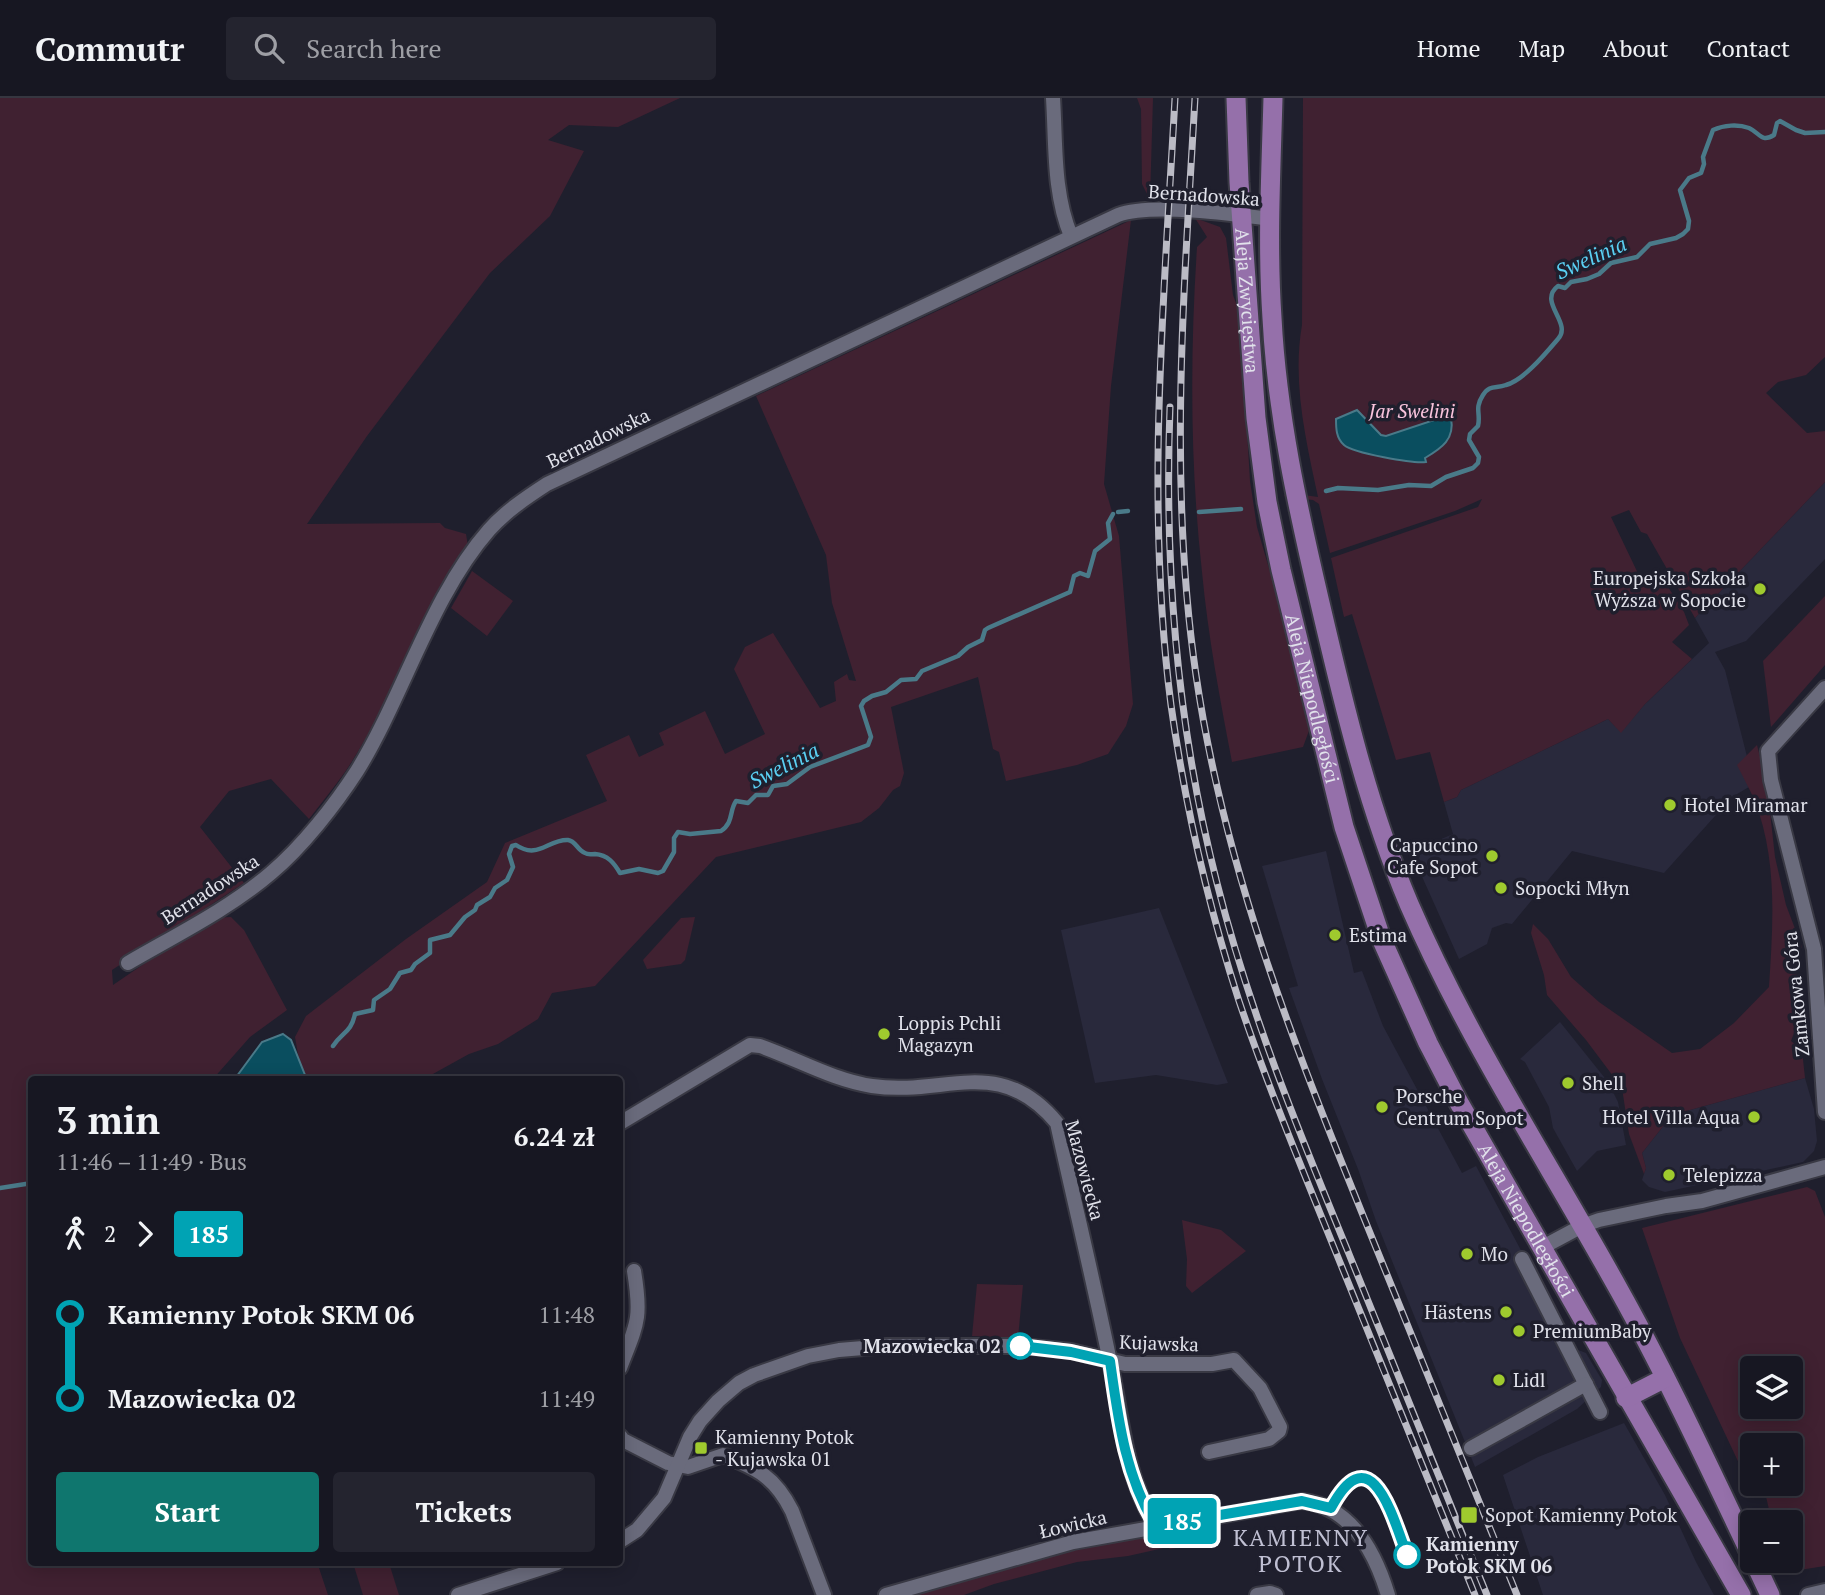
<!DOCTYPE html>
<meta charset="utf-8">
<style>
:root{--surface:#171722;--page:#24242f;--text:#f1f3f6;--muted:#9e9fa5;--line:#363640;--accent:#0f766e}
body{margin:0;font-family:"PT Serif",serif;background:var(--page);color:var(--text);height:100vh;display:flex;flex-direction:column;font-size:26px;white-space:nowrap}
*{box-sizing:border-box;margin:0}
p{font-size:23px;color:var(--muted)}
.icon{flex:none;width:38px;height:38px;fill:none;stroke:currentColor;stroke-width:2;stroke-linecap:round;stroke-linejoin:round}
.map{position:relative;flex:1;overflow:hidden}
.drawer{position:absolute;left:28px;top:978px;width:595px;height:490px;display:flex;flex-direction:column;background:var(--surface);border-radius:7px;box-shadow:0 4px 18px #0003,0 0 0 2px var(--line)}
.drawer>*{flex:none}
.badge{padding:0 14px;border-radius:5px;font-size:24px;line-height:46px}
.fabs{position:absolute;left:1740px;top:1258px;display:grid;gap:14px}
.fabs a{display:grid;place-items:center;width:63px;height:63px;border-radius:7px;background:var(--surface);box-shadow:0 4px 18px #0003,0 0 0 2px var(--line);font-size:35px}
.map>.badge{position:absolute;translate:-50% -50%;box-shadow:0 0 0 4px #fff}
.legs{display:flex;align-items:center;gap:10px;height:77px;padding:0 28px;font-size:23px}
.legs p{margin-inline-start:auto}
.headline{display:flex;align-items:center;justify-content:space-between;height:119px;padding:0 28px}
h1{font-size:38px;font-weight:600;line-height:52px}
.action{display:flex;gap:14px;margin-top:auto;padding:14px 28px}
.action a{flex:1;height:80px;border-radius:7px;background:var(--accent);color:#fff;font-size:28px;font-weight:600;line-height:80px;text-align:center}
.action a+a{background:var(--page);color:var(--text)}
ul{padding:0 28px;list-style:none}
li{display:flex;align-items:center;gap:24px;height:84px;font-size:26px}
li i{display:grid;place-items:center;width:10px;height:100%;margin:0 9px;background:currentColor}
li i::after{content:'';width:18px;height:18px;margin:-9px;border:5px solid;border-radius:50%;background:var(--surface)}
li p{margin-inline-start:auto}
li:first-child i{background:linear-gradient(#0000 50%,currentColor 0)}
li:last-child i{background:linear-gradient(currentColor 50%,#0000 0)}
header{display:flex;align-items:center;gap:42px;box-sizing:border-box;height:98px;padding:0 35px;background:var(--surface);border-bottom:2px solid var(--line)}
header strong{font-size:33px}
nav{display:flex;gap:38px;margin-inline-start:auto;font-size:24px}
.search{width:490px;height:63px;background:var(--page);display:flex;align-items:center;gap:18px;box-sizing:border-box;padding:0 24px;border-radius:7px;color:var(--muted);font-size:26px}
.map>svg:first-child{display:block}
</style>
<header>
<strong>Commutr</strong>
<div class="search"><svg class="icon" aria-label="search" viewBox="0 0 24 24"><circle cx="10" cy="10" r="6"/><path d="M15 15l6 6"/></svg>Search here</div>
<nav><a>Home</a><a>Map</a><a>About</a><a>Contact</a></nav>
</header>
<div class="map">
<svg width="1825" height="1497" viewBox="0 0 1825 1497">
<rect width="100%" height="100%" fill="#1f1f2d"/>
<g fill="#29293c">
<polygon points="1825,384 1825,461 1746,543 1715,554 1725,572 1754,686 1732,699 1664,775 1572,753 1512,826 1506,825 1492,830 1487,846 1459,861 1411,754 1453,736 1444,704 1457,699 1461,692 1608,621 1621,634 1645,606 1709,545 1695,520"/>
<polygon points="1326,753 1354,875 1362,873 1383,928 1462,1075 1476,1068 1573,1250 1586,1255 1602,1282 1601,1289 1577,1311 1475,1369 1376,1123 1358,1071 1322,981 1289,890 1298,888 1262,768"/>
<polygon points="1159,810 1228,985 1217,987 1156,977 1095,985 1061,832"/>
<polygon points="1560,924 1608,984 1618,1004 1626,1047 1597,1053 1577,1073 1553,1030 1549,1009 1525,964 1520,961"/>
<polygon points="1805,980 1814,1011 1817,1043 1814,1053 1803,1064 1665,1094 1649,1089 1642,1082 1646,1070 1642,1055 1672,1017"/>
<polygon points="1624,1325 1665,1397 1696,1464 1714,1497 1543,1497 1503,1377 1538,1359"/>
</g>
<g fill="#402131" fill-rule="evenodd">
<path d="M0,0H680L618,29L569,27L548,42L584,53L550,118L490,175L367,338L307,426L440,425L445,430L466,436L468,448C419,519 393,603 345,674C334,690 321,705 309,721L271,681L229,693L200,729L244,785L112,872L113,887L211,820L231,819L244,832L287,912L250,939L212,982H32V1465H336L319,1470L328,1497H0Z"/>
<polygon points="1137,0 1153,0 1150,102 1142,86 1141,11"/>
<path d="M1303,0H1825V259L1806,277L1778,284L1766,295L1807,335L1825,333V384L1695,520L1647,436L1641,434L1629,412L1611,419L1645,490L1663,481L1684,514L1689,527L1672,544L1692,561L1645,606L1621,635L1608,621L1461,692L1457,699L1444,704L1430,654L1396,662L1352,516L1344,519L1331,460L1478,409L1482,401L1455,413L1330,455L1319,406L1313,402L1285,399L1284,397L1297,396L1318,399C1306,343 1292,284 1302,227Z"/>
<path d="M1195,120L1220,129L1226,140L1233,197L1240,216L1250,383L1257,429L1288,536L1310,630L1303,649L1232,664C1220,601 1208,538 1202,474C1190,366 1190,257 1197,149L1207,139Z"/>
<polygon points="1131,122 1111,288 1104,386 1119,438 1133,606 1126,628 1108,656 1077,667 1006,683 999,654 993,651 978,579 891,609 904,675 900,688 893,692 879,710 861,724 716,759 595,888 552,895 538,921 498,946 469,956 422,982 308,982 299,962 295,939 306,918 406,841 487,784 505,745 607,703 586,657 629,637 639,659 664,647 659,635 705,613 725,656 765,636 734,571 745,549 773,535 820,610 836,603 834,584 847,576 849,582 856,583 832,505 826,457 756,298"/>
<polygon points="472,473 513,503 487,538 451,510"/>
<polygon points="1825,498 1825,567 1771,629 1763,563"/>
<path d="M1757,647L1767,687L1775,759L1786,807L1802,849L1794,863C1800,891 1802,916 1791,943L1802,952L1805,980L1672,1017L1642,1055L1646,1070L1644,1076L1629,1036L1622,990L1586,942L1547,897L1544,877L1531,835L1533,826L1548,841L1571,879L1599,904L1672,955L1700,951L1734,925L1769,889C1773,826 1778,761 1754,701C1749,690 1743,679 1737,667Z"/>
<polygon points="695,819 685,862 681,866 647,871 643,862 681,820"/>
<path d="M1807,1089L1815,1093L1825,1119V1468L1793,1473L1787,1463H1790V1424H1780L1789,1420L1787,1416L1771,1420L1764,1390L1752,1393L1680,1240L1642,1130ZM1752,1270H1790V1309H1752ZM1752,1348H1790V1386H1752Z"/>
<polygon points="1182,1122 1221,1132 1246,1153 1192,1195 1186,1188 1187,1161"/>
<polygon points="977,1186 1023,1187 1018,1240 972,1238"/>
<polygon points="1165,1434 1171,1435 1176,1450 1170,1451 1168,1449 1128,1458 1077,1464 994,1486 964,1497 910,1497 1078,1449"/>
<polygon points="353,1465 389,1465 399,1497 363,1497"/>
</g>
<g fill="#0a4e5f" stroke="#4a7a89" stroke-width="2">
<path d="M1357,312L1381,337L1386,338L1446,318L1451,320C1455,341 1442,350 1425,360L1426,364C1414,366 1353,355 1344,347C1336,340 1336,330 1336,321Z"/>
<polygon points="283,936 291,942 307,982 234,982 262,944"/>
</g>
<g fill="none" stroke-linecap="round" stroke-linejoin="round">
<g stroke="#4a7a89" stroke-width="4.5">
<path d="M1326,393L1338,390L1378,392L1409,387L1431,388L1446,379L1473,370L1478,365L1479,359L1469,342L1470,336L1478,328C1481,315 1474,311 1483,297C1490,286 1496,291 1506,287C1524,282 1546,255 1558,241C1573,225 1537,204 1558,188L1565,190L1571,184L1587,181L1599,176L1611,165L1637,159L1650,146L1676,140L1683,136L1688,131L1689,123L1680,92L1689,80L1701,75L1704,66L1703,59L1713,32C1724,27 1738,26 1749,30C1760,35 1761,45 1774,37L1777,25L1780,23L1796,32L1805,35L1825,34"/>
<polyline points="1118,414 1128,413"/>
<polyline points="1199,414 1241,411"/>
<path d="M333,948C342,934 351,935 355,916L373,912L374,902L390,891L400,875L411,872L415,866L430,855V842L450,837L465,819L475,812L477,807L490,799L495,790L507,782L513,769L509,756L512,748L516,747C538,762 548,741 568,742C576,743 577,752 585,755C588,757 591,756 595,756C608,757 614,765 620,775L639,771L658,775L663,773L674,754V740L678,734L690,736L721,733C734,724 729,713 736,703L748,705L756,697H768L773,688L787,686L810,669L868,647L871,639L861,608L864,603L872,598L886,594L901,582L916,581L922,573L958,558L968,549L982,542L985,532L988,530L1070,494L1074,478L1080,475L1088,478L1095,453L1110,441L1108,425L1113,416"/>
<polyline points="0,1090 32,1085"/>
</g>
<defs>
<g id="minor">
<path d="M1053,0C1056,46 1053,95 1071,138"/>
<polyline points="1825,590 1768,653 1771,682 1814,851 1825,1014"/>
<path d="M128,865C176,837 229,811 271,775C302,749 335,707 357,673C403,599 431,498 489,432C506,413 527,399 547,386L1118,117C1151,105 1233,116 1270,121"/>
<path d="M620,1025L750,947L760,948C797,961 833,982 872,988C945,999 999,955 1057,1025C1074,1103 1093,1181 1109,1259C1122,1317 1123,1375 1156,1428"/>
<polyline points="1541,1150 1582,1128 1599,1122 1666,1108 1702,1103 1825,1069"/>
<polyline points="1522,1161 1600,1314"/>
<path d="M620,1270C637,1226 642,1221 634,1173"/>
<path d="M620,1338L623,1342L668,1365L688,1369L723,1357C757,1370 775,1379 792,1413L824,1497"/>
<polyline points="1471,1350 1586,1286"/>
<polyline points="620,1443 637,1432 664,1400 690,1339 700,1323 718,1303 739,1285 754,1277 808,1258 839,1252 887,1248 1022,1248 1071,1253 1125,1266 1212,1266 1234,1262 1260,1290 1280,1329 1279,1333 1269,1341 1209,1354"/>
<polyline points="458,1497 557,1465"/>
<path d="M886,1497L1073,1444L1302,1403C1351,1408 1375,1454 1388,1497"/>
<polyline points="1257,1497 1270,1495 1276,1497"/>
<polyline points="1808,1497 1825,1493"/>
</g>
<g id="major">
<path id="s1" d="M1236,0L1239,84L1256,320L1267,404L1281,472L1344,729L1381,840L1428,945L1458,1003L1741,1497"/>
<path d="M1273,0C1271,73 1267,146 1272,220C1277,317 1298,411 1320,505C1344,608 1368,709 1409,806C1467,940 1548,1064 1619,1192C1667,1278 1709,1369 1752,1459"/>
<polyline points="1626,1300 1665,1280"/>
<polyline points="1754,1463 1770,1497"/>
</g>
</defs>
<use href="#minor" stroke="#393944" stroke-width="18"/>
<use href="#major" stroke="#393944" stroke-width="23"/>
<use href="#minor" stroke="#6a6b7c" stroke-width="14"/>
<use href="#major" stroke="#9570aa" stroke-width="19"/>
<defs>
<g id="rail">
<path d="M1175,0C1164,202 1145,405 1171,607C1185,707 1208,807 1239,903C1268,989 1303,1073 1337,1157C1383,1271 1429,1384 1475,1497"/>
<path d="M1195,0C1184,193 1168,385 1196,577C1224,769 1292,942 1364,1120C1415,1246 1466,1371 1517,1497"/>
<path d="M1170,309C1164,470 1177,629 1217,785C1249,913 1299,1034 1349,1156C1395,1269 1440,1383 1487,1497"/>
</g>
</defs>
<use href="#rail" stroke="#bbbbc5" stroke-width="7"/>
<use href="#rail" stroke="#1f1f2d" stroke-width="4.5" stroke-dasharray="13" stroke-linecap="butt"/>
</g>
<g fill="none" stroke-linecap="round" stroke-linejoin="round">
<defs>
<path id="line-1" d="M1020,1248L1071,1254L1110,1263C1118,1320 1125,1378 1156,1428L1302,1403L1331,1410C1371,1335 1393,1420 1407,1457"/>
</defs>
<use href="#line-1" stroke="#fff" stroke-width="16"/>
<use href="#line-1" stroke="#00a3b4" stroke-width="10"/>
</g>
<g fill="#9fca2e" stroke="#1f1f2d" stroke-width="2.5">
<circle cx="1760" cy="491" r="7"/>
<circle cx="1670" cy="707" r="7"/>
<circle cx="1492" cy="758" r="7"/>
<circle cx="1501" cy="790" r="7"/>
<circle cx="1335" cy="837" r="7"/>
<circle cx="884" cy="936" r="7"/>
<circle cx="1568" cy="985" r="7"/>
<circle cx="1382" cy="1009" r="7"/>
<circle cx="1754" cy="1019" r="7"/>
<circle cx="1669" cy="1077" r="7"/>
<circle cx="1467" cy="1156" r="7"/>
<circle cx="1506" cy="1214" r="7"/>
<circle cx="1519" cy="1233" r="7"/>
<circle cx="1499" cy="1282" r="7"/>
<rect x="694" y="1343" width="14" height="14" rx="3.5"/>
<rect x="1460" y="1408" width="18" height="18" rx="3.5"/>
</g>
<g fill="#fff" stroke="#00a3b4" stroke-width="3.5">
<circle cx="1020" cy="1248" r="12"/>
<circle cx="1407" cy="1457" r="12"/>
</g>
<g text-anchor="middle" stroke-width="7" stroke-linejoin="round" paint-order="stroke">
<g font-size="19" fill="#e1e2eb" stroke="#1f1f2d">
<text transform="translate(1204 97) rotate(4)" y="7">Bernadowska</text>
<text dy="7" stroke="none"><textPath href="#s1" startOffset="203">Aleja Zwycięstwa</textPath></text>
<text transform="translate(598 340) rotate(-26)" y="7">Bernadowska</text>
<text dy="7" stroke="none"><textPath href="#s1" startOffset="607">Aleja Niepodległości</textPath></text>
<text transform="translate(210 791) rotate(-33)" y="7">Bernadowska</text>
<text transform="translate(1796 896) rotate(-96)" y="7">Zamkowa Góra</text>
<text transform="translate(1085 1072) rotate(75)" y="7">Mazowiecka</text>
<text dy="7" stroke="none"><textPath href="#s1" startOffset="1174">Aleja Niepodległości</textPath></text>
<text transform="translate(1159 1245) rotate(2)" y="7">Kujawska</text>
<text transform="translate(1073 1426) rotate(-13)" y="7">Łowicka</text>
</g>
<g font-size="19" font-style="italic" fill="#fac4dd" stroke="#1f1f2d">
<text x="1412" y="320">Jar Swelini</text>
</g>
<g font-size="19" fill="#e1e2eb" stroke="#1f1f2d" text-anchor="start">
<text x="1746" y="487" text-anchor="end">Europejska Szkoła<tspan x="1746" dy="22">Wyższa w Sopocie</tspan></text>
<text x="1684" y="714">Hotel Miramar</text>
<text x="1478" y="754" text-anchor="end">Capuccino<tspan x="1478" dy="22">Cafe Sopot</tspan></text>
<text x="1515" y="797">Sopocki Młyn</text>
<text x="1349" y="844">Estima</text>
<text x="898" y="932">Loppis Pchli<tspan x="898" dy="22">Magazyn</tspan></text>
<text x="1582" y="992">Shell</text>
<text x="1396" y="1005">Porsche<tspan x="1396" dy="22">Centrum Sopot</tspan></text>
<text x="1740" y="1026" text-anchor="end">Hotel Villa Aqua</text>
<text x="1683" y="1084">Telepizza</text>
<text x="1481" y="1163">Mo</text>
<text x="1492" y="1221" text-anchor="end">Hästens</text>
<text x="1533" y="1240">PremiumBaby</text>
<text x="1513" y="1289">Lidl</text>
<text x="715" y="1346">Kamienny Potok<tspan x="715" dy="22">- Kujawska 01</tspan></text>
<text x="1485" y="1424">Sopot Kamienny Potok</text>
</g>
<g font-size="19" font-weight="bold" fill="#e1e2eb" stroke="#1f1f2d" text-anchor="end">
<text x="1001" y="1255">Mazowiecka 02</text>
<text x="1426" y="1453" text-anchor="start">Kamienny<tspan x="1426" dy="22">Potok SKM 06</tspan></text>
</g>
<g font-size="21" font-style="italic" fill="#5acff2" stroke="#1f1f2d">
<text transform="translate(1591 160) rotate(-24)" y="7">Swelinia</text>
<text transform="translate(784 668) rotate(-27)" y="7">Swelinia</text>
</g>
<g font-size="23" letter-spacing="2" fill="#c0c0d3" stroke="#1f1f2d">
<text x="1301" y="1448">KAMIENNY<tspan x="1301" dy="26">POTOK</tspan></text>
</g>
</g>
</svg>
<div class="fabs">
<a><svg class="icon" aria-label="layers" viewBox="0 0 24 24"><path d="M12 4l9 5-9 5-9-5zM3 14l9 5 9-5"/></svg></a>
<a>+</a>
<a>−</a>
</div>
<b class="badge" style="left:1182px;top:1423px;background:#00a3b4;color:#fff">185</b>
<section class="drawer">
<div class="headline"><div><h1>3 min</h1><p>11:46 – 11:49 · Bus</p></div><b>6.24 zł</b></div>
<div class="legs"><svg class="icon" aria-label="walk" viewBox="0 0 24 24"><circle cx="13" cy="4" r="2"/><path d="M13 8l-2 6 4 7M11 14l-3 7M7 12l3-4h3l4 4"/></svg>2<svg class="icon" aria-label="forward" viewBox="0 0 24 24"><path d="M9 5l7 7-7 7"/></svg><b class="badge" style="background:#00a3b4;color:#fff">185</b></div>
<ul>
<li><i style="color:#00a3b4"></i><b>Kamienny Potok SKM 06</b><p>11:48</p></li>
<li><i style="color:#00a3b4"></i><b>Mazowiecka 02</b><p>11:49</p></li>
</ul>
<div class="action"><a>Start</a><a>Tickets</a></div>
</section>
</div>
